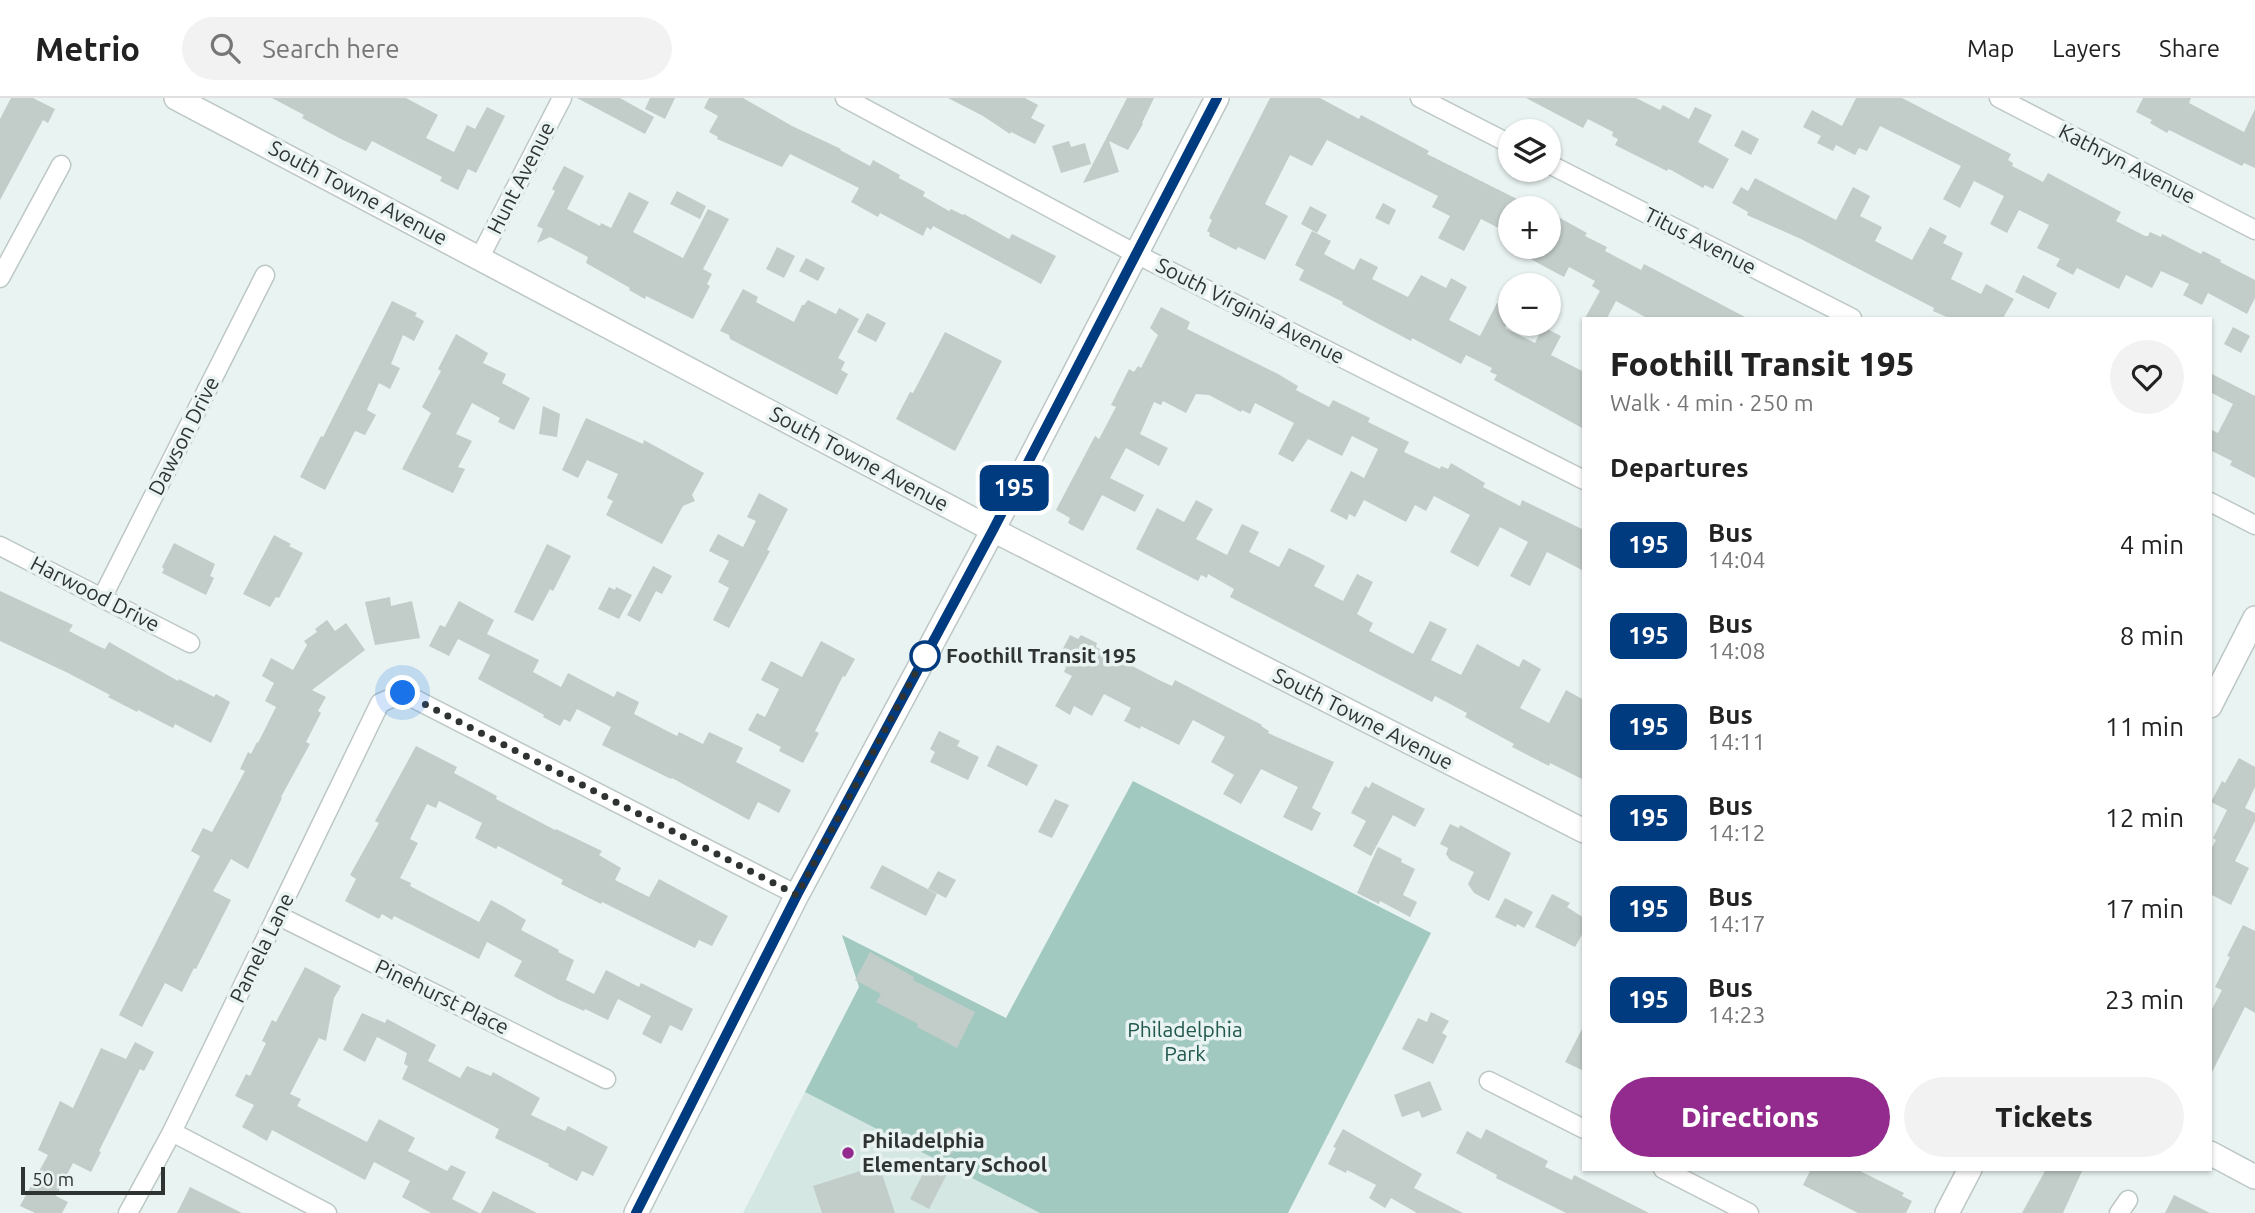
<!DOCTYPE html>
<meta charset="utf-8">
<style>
:root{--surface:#fff;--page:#f2f2f2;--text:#222;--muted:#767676;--line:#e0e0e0;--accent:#932a8d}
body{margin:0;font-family:Ubuntu,sans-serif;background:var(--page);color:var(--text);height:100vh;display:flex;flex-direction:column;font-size:26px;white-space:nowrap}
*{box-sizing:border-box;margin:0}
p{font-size:23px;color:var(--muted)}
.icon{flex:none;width:38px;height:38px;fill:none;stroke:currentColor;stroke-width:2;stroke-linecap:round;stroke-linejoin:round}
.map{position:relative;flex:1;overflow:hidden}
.side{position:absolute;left:1582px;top:219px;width:630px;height:854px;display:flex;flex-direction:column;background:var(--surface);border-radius:0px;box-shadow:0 2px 5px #0004}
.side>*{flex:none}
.badge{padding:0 14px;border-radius:10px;font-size:24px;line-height:46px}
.controls{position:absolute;left:1498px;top:21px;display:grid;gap:14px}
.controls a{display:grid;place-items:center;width:63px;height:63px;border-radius:50%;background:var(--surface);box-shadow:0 2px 5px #0004;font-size:35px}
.scale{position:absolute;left:21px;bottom:18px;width:144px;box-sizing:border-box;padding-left:7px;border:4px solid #2f3332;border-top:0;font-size:19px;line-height:24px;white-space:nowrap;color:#2f3332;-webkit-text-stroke:5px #e9f3f1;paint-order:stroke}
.you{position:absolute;width:35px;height:35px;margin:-18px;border:5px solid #fff;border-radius:50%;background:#1a73e8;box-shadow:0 0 0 10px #1a73e833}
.map>.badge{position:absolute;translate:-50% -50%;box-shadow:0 0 0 4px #fff}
h2{padding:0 28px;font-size:26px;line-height:63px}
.round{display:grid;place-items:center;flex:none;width:74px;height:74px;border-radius:37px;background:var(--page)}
.headline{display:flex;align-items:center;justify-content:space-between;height:119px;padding:0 28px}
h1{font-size:33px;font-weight:800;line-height:52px}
.action{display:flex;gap:14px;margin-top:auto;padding:14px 28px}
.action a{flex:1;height:80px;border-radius:42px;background:var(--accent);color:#fff;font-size:28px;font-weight:800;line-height:80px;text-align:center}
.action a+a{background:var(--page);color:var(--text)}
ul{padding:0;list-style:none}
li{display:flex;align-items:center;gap:21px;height:91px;padding:0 28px}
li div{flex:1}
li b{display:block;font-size:26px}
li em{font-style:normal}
li .badge{min-width:77px;font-weight:700;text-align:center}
header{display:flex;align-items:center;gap:42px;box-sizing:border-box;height:98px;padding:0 35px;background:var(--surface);border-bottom:2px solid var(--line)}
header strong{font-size:33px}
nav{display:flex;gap:38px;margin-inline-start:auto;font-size:24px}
.search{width:490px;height:63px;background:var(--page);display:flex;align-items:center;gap:18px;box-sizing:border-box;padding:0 24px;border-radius:38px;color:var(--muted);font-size:26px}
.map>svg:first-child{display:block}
</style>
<header>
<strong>Metrio</strong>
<div class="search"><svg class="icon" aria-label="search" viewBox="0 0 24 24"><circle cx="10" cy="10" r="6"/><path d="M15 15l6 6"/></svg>Search here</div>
<nav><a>Map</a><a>Layers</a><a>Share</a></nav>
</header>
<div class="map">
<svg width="2255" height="1115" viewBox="0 0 2255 1115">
<rect width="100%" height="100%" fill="#e9f3f1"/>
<polygon fill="#d5e7e3" points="805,994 1040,1115 743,1115"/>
<polygon fill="#a1c9c0" points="1133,683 1431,835 1288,1115 1040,1115 805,994 859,889 842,837 1006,920"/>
<g fill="#c2ccc9">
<polygon points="11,0 33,0 55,11 48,25 43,22 0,102 0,21"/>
<polygon points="272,0 406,0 438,17 426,40 454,54 467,27 475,31 487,9 505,18 476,75 468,71 458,92 440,83 442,79 372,43 366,53 339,40 302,20 304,17"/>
<polygon points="577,0 620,0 654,19 645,36"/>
<polygon points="650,0 675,0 665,21 645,11"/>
<polygon points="709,0 743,0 792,28 841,51 840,52 870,68 873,62 900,77 899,80 925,94 923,98 949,113 951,111 963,117 964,116 1009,141 1012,136 1056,158 1041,186 933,128 931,132 927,129 923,138 880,115 878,119 851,104 859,90 790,56 782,69 717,41 718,39 709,34 718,18 704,10"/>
<polygon points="948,0 1025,0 1038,7 1031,20 1045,27 1035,46 1011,34 1010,36 983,18"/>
<polygon points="1127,0 1154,0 1142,25 1143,26 1128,52 1109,43 1119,74 1083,85"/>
<polygon points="1270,0 1320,0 1359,21 1361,17 1429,53 1427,56 1535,110 1510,110 1510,136 1481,121 1464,153 1438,140 1450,118 1432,109 1438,98 1327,42 1312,68 1290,57 1265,106 1288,118 1265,162 1238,149 1236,152 1209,138 1210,135 1207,133 1212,122 1209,120"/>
<polygon points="1526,0 1636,0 1660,12 1663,7 1689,21 1695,9 1712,17 1698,44 1729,61 1713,91 1705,87 1703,90 1671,72 1668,71 1667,73 1615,47 1618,41 1612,38 1613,34 1588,21 1583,30"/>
<polygon points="1856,0 1902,0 2011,56 2008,62 2013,65 2012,68 2043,84 2048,75 2121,114 2116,123 2145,138 2148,138 2150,134 2161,139 2162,136 2201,156 2203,153 2221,162 2220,164 2255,182 2255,200 2247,216 2208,195 2202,207 2183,197 2189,186 2161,173 2152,190 2126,177 2119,191 2077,170 2073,177 2056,168 2060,161 2037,150 2049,127 2019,112 2007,135 1990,126 2004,98 1974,83 1960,110 1943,101 1961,68 1880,28 1867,53 1859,50 1855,57 1836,47 1833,53 1817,45 1821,38 1803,29 1812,12 1842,28"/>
<polygon points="2143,0 2191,0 2189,5 2244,34 2255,11 2255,70 2244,65 2242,68 2169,32 2167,35 2150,25 2152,22 2136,14"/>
<polygon points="1742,32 1759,41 1751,57 1734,48"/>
<polygon points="1069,43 1071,49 1085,45 1091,66 1061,75 1052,48"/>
<polygon points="564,68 584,78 567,111 600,128 601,125 611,130 629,94 649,104 633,134 683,160 708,111 729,121 703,171 712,176 707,186 710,188 693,221 646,198 645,201 629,192 630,190 586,165 588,159 550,139 537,145 543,131 537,128 555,93 552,91"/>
<polygon points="1755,80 1836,122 1853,89 1870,98 1860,118 1882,129 1875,143 1912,162 1930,129 1947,138 1943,145 1963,155 1951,181 1981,196 1986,186 2014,201 2003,220 1949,220 1933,213 1934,210 1801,141 1747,117 1748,114 1732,105 1741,89 1748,93"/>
<polygon points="677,93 706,108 700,121 670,106"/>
<polygon points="1383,105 1396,112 1389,127 1375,120"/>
<polygon points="1310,108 1327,117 1317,135 1301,126"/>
<polygon points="1549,114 1587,135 1585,138 1607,149 1605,153 1641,172 1644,166 1747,220 1647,220 1616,203 1607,220 1585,220 1600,193 1592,188 1595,183 1569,169 1564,179 1508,149 1549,149"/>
<polygon points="1312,133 1331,143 1324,156 1354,172 1360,160 1378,169 1372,181 1408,199 1421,177 1446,190 1451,180 1467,189 1449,222 1480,238 1497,205 1510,211 1510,220 1505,230 1535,245 1543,229 1561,238 1551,257 1584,274 1584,331 1494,282 1497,277 1490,274 1492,270 1466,257 1461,266 1412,240 1411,243 1373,223 1342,206 1343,204 1299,182 1304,172 1295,167"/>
<polygon points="777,149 795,158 784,180 766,171"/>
<polygon points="806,160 825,170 818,183 799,173"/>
<polygon points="2023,177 2057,195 2049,211 2015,194"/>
<polygon points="743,191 758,199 756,204 794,224 802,207 804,207 808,202 836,216 839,210 859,221 838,260 845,264 841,272 848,276 837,297 730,241 729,237 720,233"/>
<polygon points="392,203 417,215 415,218 424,223 414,243 403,237 391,266 400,270 390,291 379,285 367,312 376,317 365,337 355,333 325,392 300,379 321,338 323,339"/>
<polygon points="1161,209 1190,224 1187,231 1278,276 1298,288 1296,292 1329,309 1333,302 1370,320 1368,324 1409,344 1404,354 1440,371 1441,368 1448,371 1451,365 1485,385 1483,389 1520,408 1522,402 1584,432 1584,473 1547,454 1530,488 1510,478 1528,444 1500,429 1478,469 1450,454 1470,417 1434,398 1426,413 1415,407 1406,424 1364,402 1355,419 1349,416 1347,422 1330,413 1351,373 1364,380 1378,351 1352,338 1342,358 1308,341 1293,364 1278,356 1294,325 1255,305 1250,316 1242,312 1241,314 1209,297 1196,296 1186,315 1163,303 1161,307 1154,304 1140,336 1168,350 1159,368 1126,350 1110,380 1144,397 1135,414 1102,397 1083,433 1068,425 1070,420 1056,412 1095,338 1099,341 1116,309 1111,307 1129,271 1134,274 1138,268 1141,270 1158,237 1150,230"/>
<polygon points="867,215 886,225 876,244 857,234"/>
<polygon points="2233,229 2250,238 2241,255 2224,246"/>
<polygon points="945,234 1002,263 955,353 896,321 910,294 913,295"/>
<polygon points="456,236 488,255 483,265 506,276 502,285 530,300 514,332 498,324 500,320 472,305 456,336 472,343 458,369 465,371 453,395 402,371 431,315 422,309 441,273 438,271"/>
<polygon points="2210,275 2255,298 2255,380 2230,367 2232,363 2210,352 2210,331 2218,335 2233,306 2210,294"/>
<polygon points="543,308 560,316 557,339 539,336"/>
<polygon points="586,320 643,346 644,342 704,375 692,397 695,403 683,408 662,446 606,417 613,403 607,400 618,376 587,362 578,380 562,372"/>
<polygon points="759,395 788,411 767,452 770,453 729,530 713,522 729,490 718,484 729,463 709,453 718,436 743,449 756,423 747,419"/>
<polygon points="1196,402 1213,411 1196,441 1227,457 1242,426 1259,434 1249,454 1279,469 1289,450 1310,460 1325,468 1314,488 1343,503 1357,476 1373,484 1357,516 1373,525 1369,533 1413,556 1430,523 1447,531 1431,562 1461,577 1477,546 1519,569 1523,561 1541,571 1520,610 1549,625 1566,592 1584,602 1584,682 1550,665 1549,668 1512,649 1514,646 1465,619 1467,615 1435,598 1432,604 1230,499 1234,491 1208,476 1207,480 1201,477 1198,483 1136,451 1157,410 1184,424"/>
<polygon points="274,437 291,446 289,448 303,455 279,500 276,499 270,509 243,496"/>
<polygon points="174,445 215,466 210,478 214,480 206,497 162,475 164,471 162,469"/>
<polygon points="547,446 571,458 553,493 550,491 533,523 514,514"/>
<polygon points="653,468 672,478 662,496 656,493 640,524 627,517"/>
<polygon points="609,489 615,492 616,489 632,497 619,521 598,511"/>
<polygon points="0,493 73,527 69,533 100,549 105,551 109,544 178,583 179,581 214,599 216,596 230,604 211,645 175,626 173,630 138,612 137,614 108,599 110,597 68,575 0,543"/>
<polygon points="390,499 391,508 412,503 420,540 375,547 365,504"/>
<polygon points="459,503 494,522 487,536 539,562 533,574 561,589 568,575 614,599 617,593 639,604 634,616 677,638 679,634 703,646 709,634 743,650 736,664 791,692 779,715 758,704 749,722 672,680 671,681 602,647 611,629 577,611 570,624 564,621 560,628 543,619 544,617 478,581 490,557 458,541 449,558 429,548 440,527 445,529"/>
<polygon points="327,522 335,533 346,525 365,552 312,592 326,599 318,613 321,615 306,644 310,646 281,699 282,700 258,750 248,771 231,761 213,793 231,802 196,871 194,870 182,894 165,885 142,929 119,917 200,758 191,753 203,730 212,734 245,673 240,671 248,654 251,656 257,644 258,645 276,609 265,603 274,585 262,578 271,560 293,572 307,547 304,543 317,534 315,531"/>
<polygon points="1070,537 1078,541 1081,537 1097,545 1096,549 1159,582 1172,588 1175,582 1262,627 1261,628 1269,633 1268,635 1334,664 1312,710 1321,715 1312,733 1283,719 1298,689 1261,671 1241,706 1223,696 1234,677 1211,664 1225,639 1193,622 1179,647 1141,628 1140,631 1124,623 1131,610 1104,596 1092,618 1074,608 1070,617 1055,608 1072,578 1064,574 1066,569 1056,564"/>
<polygon points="821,543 855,561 845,579 843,578 815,633 819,635 803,665 779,653 781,649 748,632 757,615 765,619 779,591 761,582 771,563 802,579"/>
<polygon points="939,633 960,643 957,648 979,659 968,682 930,664 935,654 930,651"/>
<polygon points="997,647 1038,667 1027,688 987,668"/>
<polygon points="416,648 457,669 454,675 497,698 496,701 555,732 556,731 602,753 599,757 621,770 615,782 649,799 659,781 728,818 712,848 699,842 695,850 602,804 601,806 561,786 563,782 498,748 496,751 475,740 482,725 439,703 436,710 427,706 410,741 418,745 400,780 411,785 410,788 479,824 491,802 506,810 526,822 521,832 559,852 558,854 574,862 566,882 594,896 606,872 639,889 641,885 693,911 682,933 670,927 661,946 642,936 651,918 618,901 608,922 585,911 584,913 557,901 514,878 522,863 487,844 479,861 394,818 392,822 382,816 379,821 345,803 356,781 350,777 379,725 375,723"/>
<polygon points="2239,660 2255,669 2255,689 2245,710 2255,715 2255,723 2235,763 2249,770 2231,807 2210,796 2210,753 2216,742 2213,740 2227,712 2211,704 2222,683 2225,685"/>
<polygon points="1372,684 1425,711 1415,729 1393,717 1371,758 1353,748 1366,723 1351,715 1365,688 1369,690"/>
<polygon points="1055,701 1069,707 1052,740 1038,734"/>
<polygon points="1450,726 1459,730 1460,727 1511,755 1489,803 1474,795 1468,786 1474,774 1450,762 1446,756 1448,750 1440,746"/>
<polygon points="1378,749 1402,761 1401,764 1415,771 1403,797 1417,804 1410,819 1380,803 1379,806 1357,795"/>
<polygon points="882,767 937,796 926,818 870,790"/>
<polygon points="938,773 956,782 946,800 928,791"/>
<polygon points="1552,796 1570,805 1567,809 1584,820 1584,833 1575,849 1535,829"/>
<polygon points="1505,800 1533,814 1524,830 1517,826 1516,829 1495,819"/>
<polygon points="2243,827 2255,833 2255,915 2245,909 2210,978 2210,915 2222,892 2215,889 2230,859 2227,858"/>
<polygon points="870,854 914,879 913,882 975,914 957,950 917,929 918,926 876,904 881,896 855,882"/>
<polygon points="305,869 341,888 334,900 326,943 319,940 290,996 301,1001 297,1008 367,1044 379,1021 415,1040 408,1053 447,1073 451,1067 466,1074 452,1101 479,1115 431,1115 402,1099 410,1083 374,1064 365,1082 272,1032 267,1043 242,1029 254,1007 235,998 246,976 250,978 266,945 262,943 272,922 276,924"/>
<polygon points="1431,914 1449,923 1442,935 1447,938 1433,966 1402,951 1418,920 1427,924"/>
<polygon points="362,915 385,925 387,921 436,947 428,963 460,980 467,968 491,978 493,974 540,1000 531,1017 565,1033 568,1028 608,1049 593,1078 582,1073 577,1083 548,1068 549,1066 495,1040 499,1031 402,981 408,968 404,966 407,955 377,939 365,964 343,952"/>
<polygon points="1584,927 1584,973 1565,964"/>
<polygon points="135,944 154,954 144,973 140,971 99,1053 101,1054 91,1074 73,1065 56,1098 68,1104 62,1115 35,1115 20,1108 48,1057 38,1052 60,1003 73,1010 101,950 126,961"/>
<polygon points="1430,983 1442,1012 1422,1020 1419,1013 1402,1019 1394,997"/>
<polygon points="959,1029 969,1035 967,1045 948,1058 948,1034"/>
<polygon points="1343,1031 1422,1076 1414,1090 1463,1115 1417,1115 1391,1100 1385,1110 1369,1100 1376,1087 1347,1072 1346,1075 1328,1066 1336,1050 1333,1049"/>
<polygon points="1486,1031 1548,1063 1545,1069 1572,1082 1574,1077 1649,1115 1566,1115 1496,1080 1497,1077 1456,1055 1467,1033 1481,1041"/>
<polygon points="929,1064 948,1074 929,1111 910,1101"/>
<polygon points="879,1067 895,1115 822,1115 813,1088"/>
<polygon points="1811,1071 1856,1071 1904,1095 1902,1098 1912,1103 1906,1115 1858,1115 1803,1087"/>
<polygon points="2046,1071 2083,1071 2063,1115 2022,1115"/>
<polygon points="190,1089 242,1115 177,1115"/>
<polygon points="493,1093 537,1115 481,1115"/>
<polygon points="2174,1097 2210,1115 2165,1115"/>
</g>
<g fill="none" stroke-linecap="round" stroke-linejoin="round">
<defs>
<g id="minor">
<polyline points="845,0 1136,156 1584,382"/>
<polyline points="1420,0 1510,46"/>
<polyline points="1999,0 2255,132"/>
<polyline points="1549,66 1852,220"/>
<polyline points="480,159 562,0"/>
<polyline points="0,180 61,67"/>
<polyline points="2210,404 2255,427"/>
<polyline points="0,448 190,545"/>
<polyline points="102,500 265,177"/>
<polyline points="277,817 606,981"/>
<polyline points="1489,983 1584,1031"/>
<polyline points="172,1034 327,1115"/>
<polyline points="1663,1071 1749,1115"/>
<polyline points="128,1115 172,1034 380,605 403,595 797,797"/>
<polyline points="2119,1115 2128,1102"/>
</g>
<g id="tertiary">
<polyline points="176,0 993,432 1584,733"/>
<polyline points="2210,608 2255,520"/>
<polyline points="2210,1055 2255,1079"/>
<polyline points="636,1115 797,797 993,432 1217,0"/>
<polyline points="1947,1115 1970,1071"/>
</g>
</defs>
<use href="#minor" stroke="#bdc7c5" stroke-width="21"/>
<use href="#tertiary" stroke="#bdc7c5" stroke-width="26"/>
<use href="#minor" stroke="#fff" stroke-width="18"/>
<use href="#tertiary" stroke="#fff" stroke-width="23"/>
</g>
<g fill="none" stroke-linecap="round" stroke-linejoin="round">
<defs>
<polyline id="line" points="636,1115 797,797 993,432 1217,0"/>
</defs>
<use href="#line" stroke="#fff" stroke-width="16"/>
<use href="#line" stroke="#003b80" stroke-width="10"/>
<polyline stroke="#2f3332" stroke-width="7" stroke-dasharray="0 12.6" points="403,595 797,797 927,553 925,558"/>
</g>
<circle fill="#fff" stroke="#003b80" stroke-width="3.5" cx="925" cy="558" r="14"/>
<circle fill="#932a8d" stroke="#e9f3f1" stroke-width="2.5" cx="848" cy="1055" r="7"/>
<g text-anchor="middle" stroke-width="7" stroke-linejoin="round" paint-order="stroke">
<g font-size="21" fill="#2f3332" stroke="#e9f3f1">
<text transform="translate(2127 66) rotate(27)" y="7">Kathryn Avenue</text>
<text transform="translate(521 80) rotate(-63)" y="7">Hunt Avenue</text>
<text transform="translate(358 95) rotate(28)" y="7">South Towne Avenue</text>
<text transform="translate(1700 143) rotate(27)" y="7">Titus Avenue</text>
<text transform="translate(1250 213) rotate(27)" y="7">South Virginia Avenue</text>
<text transform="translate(184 338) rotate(-63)" y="7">Dawson Drive</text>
<text transform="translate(859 361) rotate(28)" y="7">South Towne Avenue</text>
<text transform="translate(95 496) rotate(27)" y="7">Harwood Drive</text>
<text transform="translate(1363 621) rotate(27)" y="7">South Towne Avenue</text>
<text transform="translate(262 850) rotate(-64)" y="7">Pamela Lane</text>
<text transform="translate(442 899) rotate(26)" y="7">Pinehurst Place</text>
</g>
<g font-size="21" font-weight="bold" fill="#2f3332" stroke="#e9f3f1" text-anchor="start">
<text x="946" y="565">Foothill Transit 195</text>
</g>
<g font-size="21" fill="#20574e" stroke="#e9f3f1">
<text x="1185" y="939">Philadelphia<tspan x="1185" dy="24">Park</tspan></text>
</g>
<g font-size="21" font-weight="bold" fill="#2f3332" stroke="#e9f3f1" text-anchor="start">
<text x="862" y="1050">Philadelphia<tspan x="862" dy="24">Elementary School</tspan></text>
</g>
</g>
</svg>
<div class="controls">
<a><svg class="icon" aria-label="layers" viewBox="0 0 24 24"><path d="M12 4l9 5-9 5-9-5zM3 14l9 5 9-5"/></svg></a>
<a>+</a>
<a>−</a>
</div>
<div class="scale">50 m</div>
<div class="you" style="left:403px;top:595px"></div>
<b class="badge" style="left:1014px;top:390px;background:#003b80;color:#fff">195</b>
<section class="side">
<div class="headline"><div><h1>Foothill Transit 195</h1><p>Walk · 4 min · 250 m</p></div><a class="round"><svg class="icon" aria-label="heart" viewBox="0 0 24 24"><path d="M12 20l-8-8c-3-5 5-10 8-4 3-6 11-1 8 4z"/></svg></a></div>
<h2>Departures</h2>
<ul>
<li><span class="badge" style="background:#003b80;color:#fff">195</span><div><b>Bus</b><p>14:04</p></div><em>4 min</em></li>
<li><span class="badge" style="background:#003b80;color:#fff">195</span><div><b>Bus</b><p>14:08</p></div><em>8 min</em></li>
<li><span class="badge" style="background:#003b80;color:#fff">195</span><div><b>Bus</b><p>14:11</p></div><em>11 min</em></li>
<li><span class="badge" style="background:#003b80;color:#fff">195</span><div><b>Bus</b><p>14:12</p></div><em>12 min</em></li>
<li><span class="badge" style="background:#003b80;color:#fff">195</span><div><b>Bus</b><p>14:17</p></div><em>17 min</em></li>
<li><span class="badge" style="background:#003b80;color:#fff">195</span><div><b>Bus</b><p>14:23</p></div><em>23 min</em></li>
</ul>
<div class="action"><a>Directions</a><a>Tickets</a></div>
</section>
</div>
